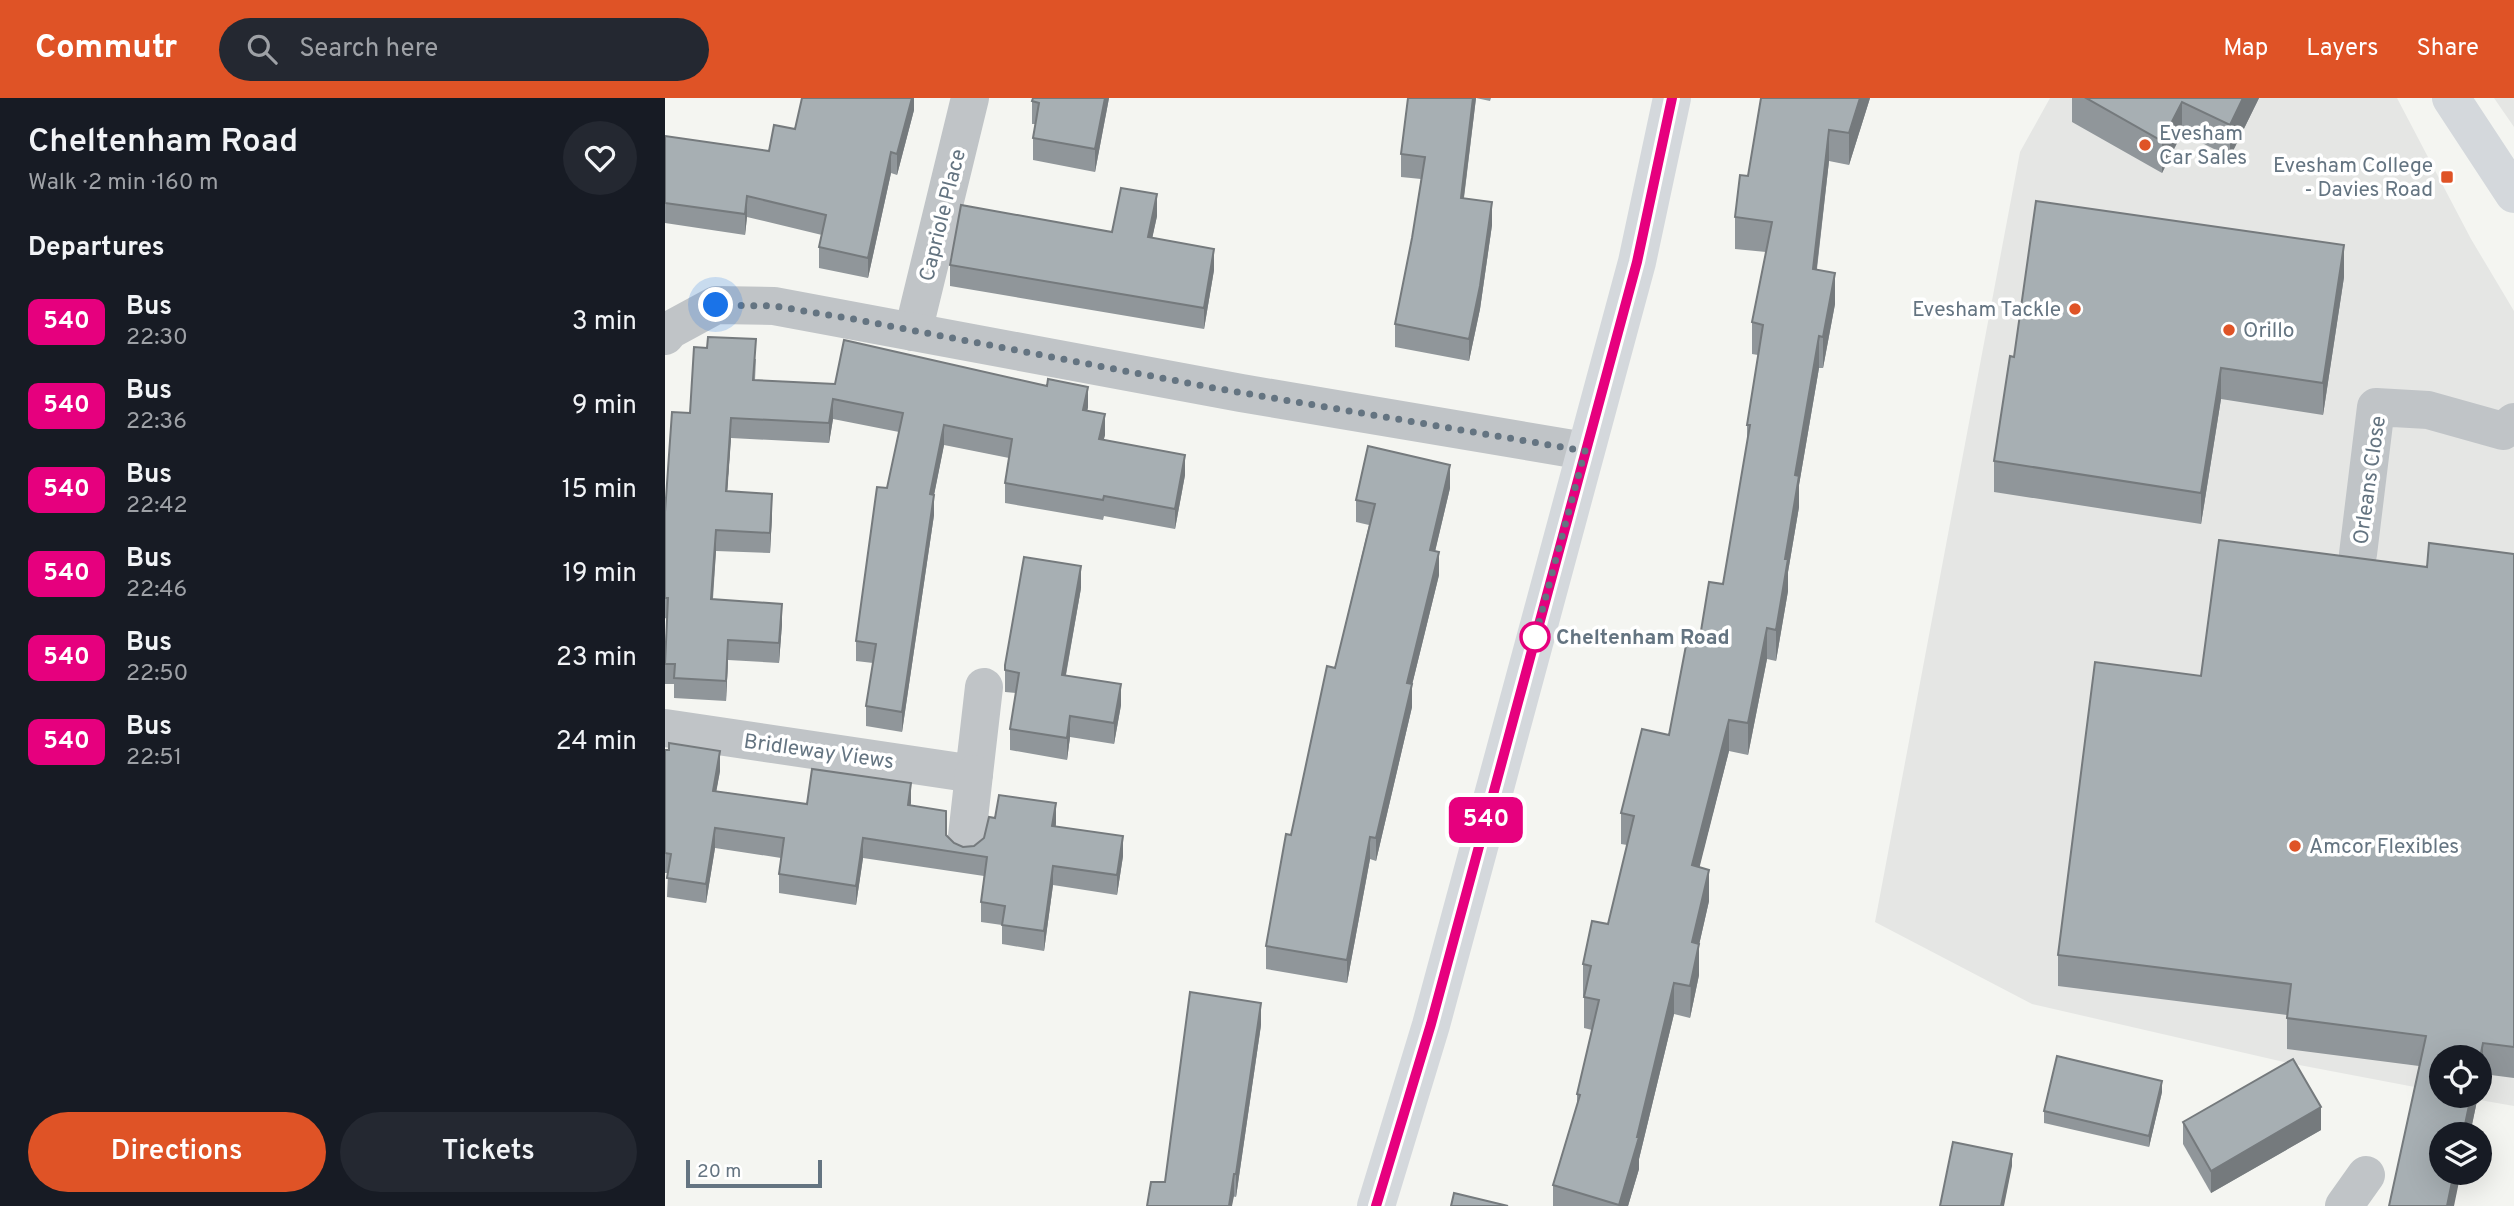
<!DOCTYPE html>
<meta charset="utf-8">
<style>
:root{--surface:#171b24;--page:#242831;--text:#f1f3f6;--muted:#9ea1a6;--accent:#df5326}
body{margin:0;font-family:Overpass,sans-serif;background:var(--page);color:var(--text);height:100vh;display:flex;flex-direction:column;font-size:26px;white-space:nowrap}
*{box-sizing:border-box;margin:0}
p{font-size:23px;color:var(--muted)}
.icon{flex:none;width:38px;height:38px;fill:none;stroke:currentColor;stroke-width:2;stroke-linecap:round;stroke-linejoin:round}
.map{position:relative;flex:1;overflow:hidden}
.panel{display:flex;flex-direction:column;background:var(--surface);width:665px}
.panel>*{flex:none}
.badge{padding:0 14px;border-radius:10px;font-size:24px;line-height:46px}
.tools{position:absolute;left:1764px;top:947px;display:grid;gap:14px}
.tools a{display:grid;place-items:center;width:63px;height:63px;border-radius:50%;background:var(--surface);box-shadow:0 7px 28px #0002;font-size:35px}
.scale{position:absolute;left:21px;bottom:18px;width:136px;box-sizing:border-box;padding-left:7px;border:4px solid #647481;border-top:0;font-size:19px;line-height:24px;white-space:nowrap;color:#647481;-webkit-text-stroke:5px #fff;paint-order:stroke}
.you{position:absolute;width:35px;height:35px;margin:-18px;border:5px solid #fff;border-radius:50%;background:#1a73e8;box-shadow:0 0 0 10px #1a73e833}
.map>.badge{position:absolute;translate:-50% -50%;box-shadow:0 0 0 4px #fff}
h2{padding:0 28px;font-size:26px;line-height:63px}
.round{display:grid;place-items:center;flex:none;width:74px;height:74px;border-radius:37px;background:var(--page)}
.headline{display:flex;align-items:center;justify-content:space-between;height:119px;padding:0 28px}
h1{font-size:33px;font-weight:600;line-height:52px}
.primary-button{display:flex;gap:14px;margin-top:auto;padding:14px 28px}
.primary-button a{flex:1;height:80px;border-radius:42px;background:var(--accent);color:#fff;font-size:28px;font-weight:600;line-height:80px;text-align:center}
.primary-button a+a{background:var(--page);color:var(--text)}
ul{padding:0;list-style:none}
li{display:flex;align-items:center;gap:21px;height:84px;padding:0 28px}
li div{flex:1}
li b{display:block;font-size:26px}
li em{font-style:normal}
li .badge{min-width:77px;font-weight:700;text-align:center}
header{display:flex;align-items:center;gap:42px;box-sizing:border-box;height:98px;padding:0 35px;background:var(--accent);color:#fff}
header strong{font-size:33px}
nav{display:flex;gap:38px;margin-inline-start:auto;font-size:24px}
.search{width:490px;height:63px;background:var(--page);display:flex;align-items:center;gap:18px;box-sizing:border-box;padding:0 24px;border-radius:38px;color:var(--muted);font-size:26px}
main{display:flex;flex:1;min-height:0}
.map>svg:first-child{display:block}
</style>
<header>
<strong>Commutr</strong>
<div class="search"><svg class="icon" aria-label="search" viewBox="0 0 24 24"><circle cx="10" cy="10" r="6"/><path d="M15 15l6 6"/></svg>Search here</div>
<nav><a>Map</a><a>Layers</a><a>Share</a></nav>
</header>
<main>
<section class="panel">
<div class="headline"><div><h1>Cheltenham Road</h1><p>Walk · 2 min · 160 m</p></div><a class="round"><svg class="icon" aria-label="heart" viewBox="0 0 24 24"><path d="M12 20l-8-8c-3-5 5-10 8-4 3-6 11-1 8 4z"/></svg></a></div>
<h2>Departures</h2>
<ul>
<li><span class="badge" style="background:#e6007e;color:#fff">540</span><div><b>Bus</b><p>22:30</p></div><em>3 min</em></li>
<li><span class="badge" style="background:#e6007e;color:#fff">540</span><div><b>Bus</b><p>22:36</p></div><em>9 min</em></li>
<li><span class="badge" style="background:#e6007e;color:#fff">540</span><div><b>Bus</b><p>22:42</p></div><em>15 min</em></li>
<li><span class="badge" style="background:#e6007e;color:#fff">540</span><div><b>Bus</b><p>22:46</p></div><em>19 min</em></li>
<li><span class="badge" style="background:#e6007e;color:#fff">540</span><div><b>Bus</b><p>22:50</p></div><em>23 min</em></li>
<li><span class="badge" style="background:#e6007e;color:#fff">540</span><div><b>Bus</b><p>22:51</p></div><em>24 min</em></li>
</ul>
<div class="primary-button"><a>Directions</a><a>Tickets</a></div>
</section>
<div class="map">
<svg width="1849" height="1108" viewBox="0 0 1849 1108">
<rect width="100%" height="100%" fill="#f4f5f1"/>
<g fill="#e5e6e4">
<polygon points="1385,0 1732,0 1806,141 1849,213 1849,1008 1792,998 1815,998 1815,959 1776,959 1776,994 1619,964 1367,906 1210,824 1355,54"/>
<polygon points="1829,0 1849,0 1849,29"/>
</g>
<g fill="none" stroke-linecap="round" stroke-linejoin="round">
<g stroke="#c0c4c7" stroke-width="38">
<polyline points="248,234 305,0"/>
<polyline points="0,238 5,232 51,207 109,208 576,295 920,353"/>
<polyline points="1693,456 1711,309 1763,312 1838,333 1849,324"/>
<polyline points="0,630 309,676 319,589"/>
<polyline points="301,747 309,676"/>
<polyline points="1679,1108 1701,1077"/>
</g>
<polyline stroke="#d4d8dc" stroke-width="38" points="1786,0 1849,96"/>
<polyline stroke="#d4d8dc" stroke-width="38" points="711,1108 766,927 972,164 1007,0"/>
</g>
<g fill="#90969a">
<polygon points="249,0 249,12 232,77 226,75 203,180 154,170 154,149 157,137 82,119 80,137 0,125 0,38 104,53 130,31"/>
<polygon points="444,0 430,74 368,62 368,40 370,26 367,26 367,3"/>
<polygon points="743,0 826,0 825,3 811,0 799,100 827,127 815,211 804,263 730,249 730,226 747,140 756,81 736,79 736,56"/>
<polygon points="1096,0 1205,0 1184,67 1164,63 1152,171 1170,206 1158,270 1154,270 1134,387 1134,409 1123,474 1123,493 1111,563 1102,561 1083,657 1064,653 1034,769 1044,803 1034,847 1034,877 1025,920 1009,916 974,1061 974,1071 963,1108 888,1108 888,1087 912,1008 912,996 927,932 919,930 919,898 918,898 918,866 943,826 962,747 956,746 956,715 1004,637 1035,539 1058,486 1082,347 1082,327 1093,257 1087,256 1087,224 1101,154 1070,151 1070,119 1083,78"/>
<polygon points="1407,0 1594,0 1565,59 1517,35 1497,75 1407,24"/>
<polygon points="492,118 487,140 549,172 539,231 285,188 285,167 447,134"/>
<polygon points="1679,179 1658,317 1556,301 1536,426 1329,394 1329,363 1349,259"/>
<polygon points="42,250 91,261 90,282 423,309 422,313 440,337 438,342 520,377 510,431 439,418 438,422 340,405 340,385 344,360 279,347 269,397 269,417 237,634 201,628 201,608 208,565 191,563 191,543 234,334 168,321 164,345 66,340 62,393 107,417 105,455 51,453 48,501 117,526 114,565 63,562 61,603 9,600 9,586 0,586 0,550 2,521 0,520 0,414"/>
<polygon points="785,390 770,453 774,477 747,587 747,609 711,763 705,761 682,885 601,871 601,848 626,737 670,570 704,427 691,424 691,402"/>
<polygon points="1849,456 1849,980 1818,976 1815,991 1815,959 1776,998 1813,998 1805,1036 1776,1036 1754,968 1622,951 1622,917 1393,888 1393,857 1762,469"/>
<polygon points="416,490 401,577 456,607 449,646 405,639 402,662 345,652 345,631 351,595 340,594 340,567"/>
<polygon points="0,652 55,673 51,693 142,706 245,708 281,737 289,745 298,749 309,748 391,725 391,728 458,758 452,797 388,787 379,853 337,846 337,827 316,824 316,804 319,778 198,760 191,807 114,795 114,776 116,760 50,750 41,805 2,799 3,775 0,775"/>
<polygon points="596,927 571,1099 500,1084"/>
<polygon points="1497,994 1484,1049 1379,1025 1379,1013"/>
<polygon points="1518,1024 1656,1032 1546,1095 1518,1046"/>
</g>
<g fill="#757a7d">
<polygon points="247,0 249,0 249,12 232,77 232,56"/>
<polygon points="440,0 444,0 430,74 430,51"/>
<polygon points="808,0 811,0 796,122 796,100"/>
<polygon points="1195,0 1205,0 1184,67 1184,35"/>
<polygon points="1578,0 1594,0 1565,59 1565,27"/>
<polygon points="1517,4 1517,35 1497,75 1497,43"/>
<polygon points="1164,32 1164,63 1148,202 1148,171"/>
<polygon points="226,54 226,75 203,180 203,160"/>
<polygon points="492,96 492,118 483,160 483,139"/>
<polygon points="82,98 82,119 80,137 80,116"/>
<polygon points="827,104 827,127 815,211 804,263 804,241"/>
<polygon points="1679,147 1679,179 1658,317 1658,285"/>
<polygon points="549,151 549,172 539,231 539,210"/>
<polygon points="1170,175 1170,206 1158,270 1158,239"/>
<polygon points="1154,238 1154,270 1134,387 1134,409 1123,474 1123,493 1111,563 1111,532 1130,377"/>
<polygon points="1556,270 1556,301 1536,426 1536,395"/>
<polygon points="423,289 423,309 418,332 418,312"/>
<polygon points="168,301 168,321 164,345 164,325"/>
<polygon points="440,316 440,337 434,361 434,341"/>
<polygon points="66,320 66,340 61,413 61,393"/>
<polygon points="279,327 279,347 265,417 265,396"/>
<polygon points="520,357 520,377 510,431 510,411"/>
<polygon points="785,367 785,390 765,475 765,452"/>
<polygon points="107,396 107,417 105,455 105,435"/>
<polygon points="269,397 269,417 237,634 237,614"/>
<polygon points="51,432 51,453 46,521 46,501"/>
<polygon points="774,454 774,477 747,587 747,609 711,763 711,740 742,585"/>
<polygon points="416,468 416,490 397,598 397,577"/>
<polygon points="117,506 117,526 114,565 114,545"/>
<polygon points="1102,530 1102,561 1083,657 1083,625"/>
<polygon points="63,542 63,562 61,603 61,583"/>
<polygon points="456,586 456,607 449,646 449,625"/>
<polygon points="405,618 405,639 402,662 402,640"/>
<polygon points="1064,622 1064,653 1027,799 1027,767"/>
<polygon points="55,653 55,673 48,712 48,693"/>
<polygon points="246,685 246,705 243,727 243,707"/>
<polygon points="391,705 391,725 387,747 387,728"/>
<polygon points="50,730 50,750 41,805 41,786"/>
<polygon points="458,738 458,758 452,797 452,777"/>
<polygon points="705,739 705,761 682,885 682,862"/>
<polygon points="198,740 198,760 191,807 191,788"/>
<polygon points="388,768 388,787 379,853 379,833"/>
<polygon points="1044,772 1044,803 1034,847 1034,877 1025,920 1027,844"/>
<polygon points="1009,885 1009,916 974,1061 974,1071 963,1108 954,1108 972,1047 972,1039"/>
<polygon points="596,905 596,927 571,1099 571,1076"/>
<polygon points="1818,945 1818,976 1815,991 1815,960"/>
<polygon points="1497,983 1497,994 1484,1049 1484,1038"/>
<polygon points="1806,998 1813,998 1805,1036 1798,1036"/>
<polygon points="1656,1009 1656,1032 1546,1095 1546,1073"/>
<polygon points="1347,1056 1347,1068 1339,1108 1336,1108"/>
<polygon points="1789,1074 1796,1074 1789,1108 1782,1108"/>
<polygon points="569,1076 569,1098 567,1108 564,1108"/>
</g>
<g fill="#a7afb3" stroke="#757a7d" stroke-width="2">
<polygon points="137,0 247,0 232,56 226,54 203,160 154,149 161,117 82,98 80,116 0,105 0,38 104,53 109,27 130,31"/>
<polygon points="368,0 440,0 430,51 368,40 374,5 367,3"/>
<polygon points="743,0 808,0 796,100 827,104 815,188 804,241 730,226 747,140 760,59 736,56"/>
<polygon points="1096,0 1195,0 1184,35 1164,32 1148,171 1170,175 1158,239 1154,238 1130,377 1134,378 1120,461 1123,461 1111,532 1102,530 1083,625 1064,622 1027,767 1044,772 1027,844 1034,846 1025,888 1009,885 972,1039 974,1039 954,1107 888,1087 915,997 912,996 934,902 919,899 926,868 918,866 927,823 943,826 969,718 956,715 977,631 1004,637 1023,537 1035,539 1044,484 1058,486 1085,327 1082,327 1098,227 1087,224 1107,124 1070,119 1075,77 1083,78"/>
<polygon points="1421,0 1578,0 1565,27 1517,4 1497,43"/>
<polygon points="456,90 492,96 483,139 549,151 539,210 285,167 296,107 447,134"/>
<polygon points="1371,103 1679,147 1658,285 1556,270 1536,395 1329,363 1345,258 1349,259"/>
<polygon points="43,239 91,241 88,282 170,286 179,242 382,288 383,281 423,289 418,312 440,316 434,341 520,357 510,411 439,398 438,402 340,385 347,341 279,327 265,396 269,397 237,614 201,608 211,546 191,543 212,389 222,390 238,315 168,301 164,325 66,320 61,393 107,396 105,435 51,432 46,501 117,506 114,545 63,542 61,583 9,580 10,566 0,566 3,500 0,500 0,414 7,314 25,315 29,249 42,250"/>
<polygon points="703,348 785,367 765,452 774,454 742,585 747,586 711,740 705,739 682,862 601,848 621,736 626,737 662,568 670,570 710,406 691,402"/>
<polygon points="1554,442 1762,469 1764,445 1849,456 1849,949 1818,945 1815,960 1815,959 1776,959 1776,998 1806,998 1798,1036 1776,1036 1776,1074 1789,1074 1782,1108 1724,1108 1761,938 1622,920 1626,886 1393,857 1430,564 1536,578"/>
<polygon points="359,459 416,468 397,577 456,586 449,625 405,618 402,640 345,631 354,575 340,572 340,567"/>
<polygon points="4,645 55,653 48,693 142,706 147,671 246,685 243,707 281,713 281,737 289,745 298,749 309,748 319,740 324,719 330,720 334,697 391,705 387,728 458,738 452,777 388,768 379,833 337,827 340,808 316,804 322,759 198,740 191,788 114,776 119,740 50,730 41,786 2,780 6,756 0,755 0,652 4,652"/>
<polygon points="525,894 596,905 571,1076 569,1076 564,1108 482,1108 486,1084 500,1084"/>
<polygon points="1392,958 1497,983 1484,1038 1379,1013"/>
<polygon points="1628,961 1656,1009 1546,1073 1518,1024"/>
<polygon points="1288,1044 1347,1056 1336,1108 1275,1108"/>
<polygon points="789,1095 843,1108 786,1108"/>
</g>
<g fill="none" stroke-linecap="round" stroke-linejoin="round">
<defs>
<polyline id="line" points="711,1108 766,926 972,164 1007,0"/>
</defs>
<use href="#line" stroke="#fff" stroke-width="16"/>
<use href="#line" stroke="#e6007e" stroke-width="10"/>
<polyline stroke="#647481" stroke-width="7" stroke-dasharray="0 12.6" points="51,207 109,208 188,221 549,290 920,353 870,539"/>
</g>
<g fill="#df5326" stroke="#fff" stroke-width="2.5">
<circle cx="1480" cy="47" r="7"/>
<rect x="1775" y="72" width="14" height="14" rx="3.5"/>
<circle cx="1410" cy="211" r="7"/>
<circle cx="1564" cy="232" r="7"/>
<circle cx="1630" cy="748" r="7"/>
</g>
<circle fill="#fff" stroke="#e6007e" stroke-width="3.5" cx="870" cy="539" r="14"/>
<g text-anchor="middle" stroke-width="7" stroke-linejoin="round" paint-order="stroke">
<g font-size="21" fill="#647481" stroke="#fff" text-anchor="start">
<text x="1494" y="42">Evesham<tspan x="1494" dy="24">Car Sales</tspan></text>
<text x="1768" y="74" text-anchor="end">Evesham College<tspan x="1768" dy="24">- Davies Road</tspan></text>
<text x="1396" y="218" text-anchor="end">Evesham Tackle</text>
<text x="1578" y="239">Orillo</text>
<text x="1644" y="755">Amcor Flexibles</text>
</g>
<g font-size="21" fill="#647481" stroke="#fff">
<text transform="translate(277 117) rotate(-76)" y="7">Capriole Place</text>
<text transform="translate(1704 382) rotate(-82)" y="7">Orleans Close</text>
<text transform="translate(154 653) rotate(8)" y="7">Bridleway Views</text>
</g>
<g font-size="21" font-weight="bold" fill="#647481" stroke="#fff" text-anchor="start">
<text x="891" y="546">Cheltenham Road</text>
</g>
</g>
</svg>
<div class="tools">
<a><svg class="icon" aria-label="locate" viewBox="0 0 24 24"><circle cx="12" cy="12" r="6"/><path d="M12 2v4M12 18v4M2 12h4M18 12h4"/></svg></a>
<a><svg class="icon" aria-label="layers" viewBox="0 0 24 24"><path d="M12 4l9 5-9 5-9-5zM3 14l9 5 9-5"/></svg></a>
</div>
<div class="scale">20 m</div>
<div class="you" style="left:51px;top:207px"></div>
<b class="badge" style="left:821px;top:722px;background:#e6007e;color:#fff">540</b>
</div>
</main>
